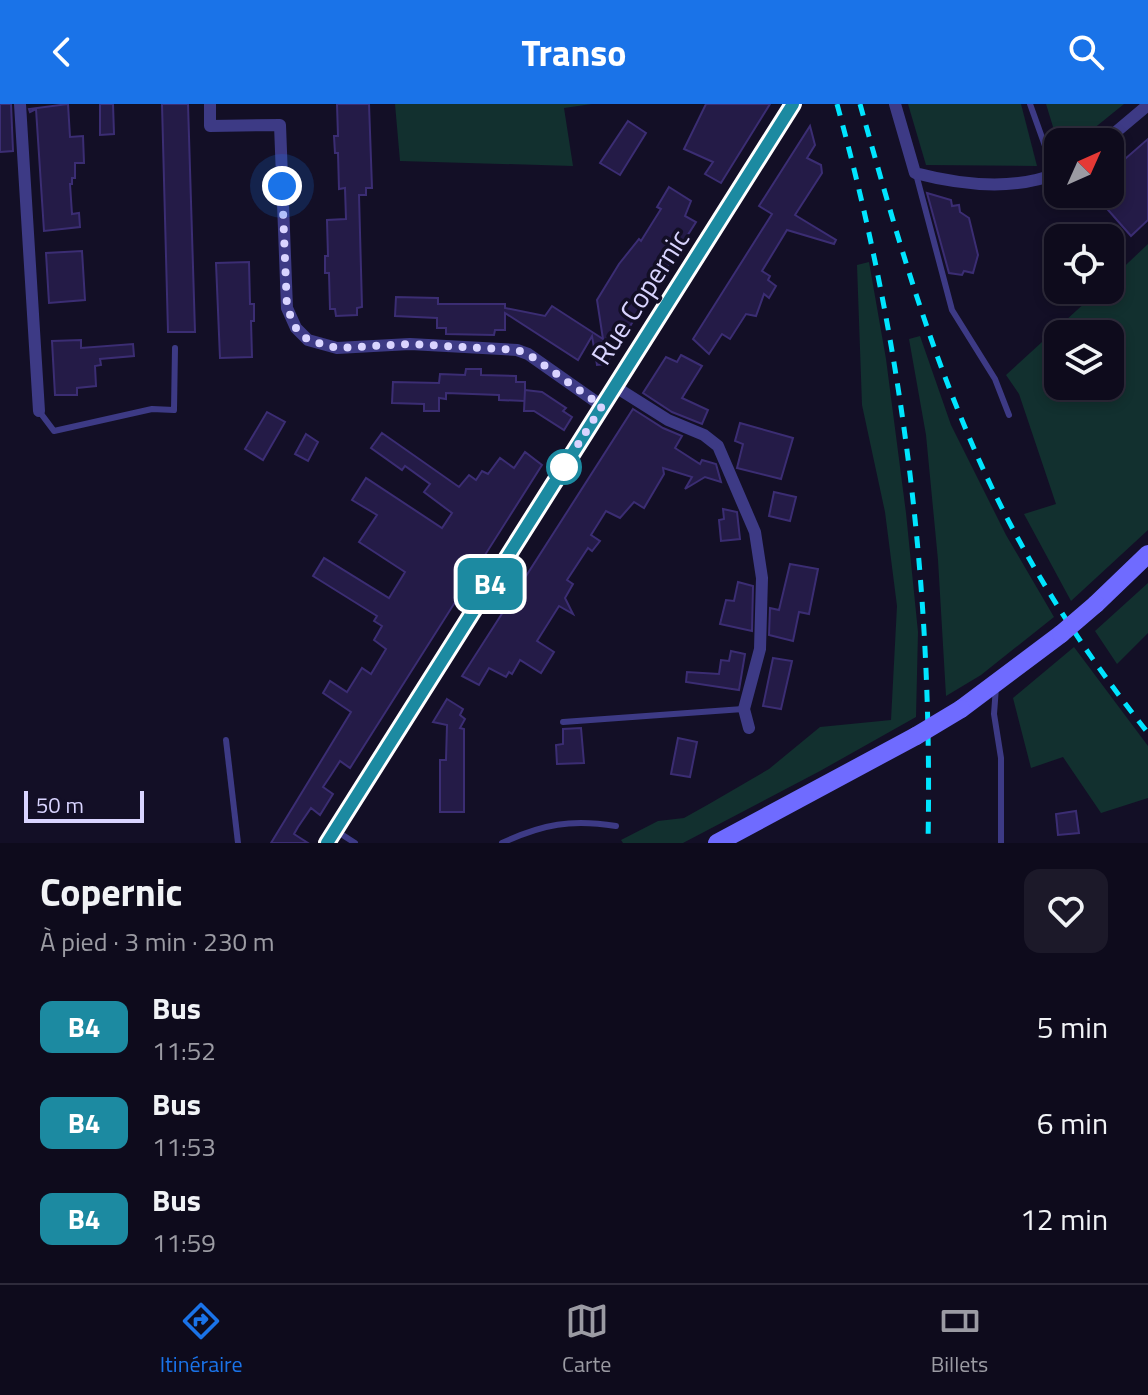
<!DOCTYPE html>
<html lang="fr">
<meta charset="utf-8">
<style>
:root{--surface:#0e0b1c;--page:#1c1929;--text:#f1f3f6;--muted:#9b9ba3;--line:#2e2b3b;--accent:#1a73e8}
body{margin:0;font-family:"Titillium Web",sans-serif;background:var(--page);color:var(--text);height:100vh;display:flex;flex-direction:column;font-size:30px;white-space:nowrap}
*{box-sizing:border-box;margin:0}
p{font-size:26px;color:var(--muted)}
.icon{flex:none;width:44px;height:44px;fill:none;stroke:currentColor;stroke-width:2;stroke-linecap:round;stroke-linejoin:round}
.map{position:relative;height:739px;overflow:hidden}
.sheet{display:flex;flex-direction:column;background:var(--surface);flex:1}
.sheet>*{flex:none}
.badge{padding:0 16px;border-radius:12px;font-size:28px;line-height:52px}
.needle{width:52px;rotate:45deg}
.fabs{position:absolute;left:1044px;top:24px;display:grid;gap:16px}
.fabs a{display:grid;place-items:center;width:80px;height:80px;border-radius:16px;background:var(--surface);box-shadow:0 4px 12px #0003,0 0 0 2px var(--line);font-size:40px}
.scale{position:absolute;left:24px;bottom:20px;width:120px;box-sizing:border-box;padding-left:8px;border:4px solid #d9d4ff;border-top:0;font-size:22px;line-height:28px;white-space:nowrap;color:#d9d4ff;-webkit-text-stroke:6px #130f26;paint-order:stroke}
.you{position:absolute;width:40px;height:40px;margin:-20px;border:6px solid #fff;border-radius:50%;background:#1a73e8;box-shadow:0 0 0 12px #1a73e833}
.map>.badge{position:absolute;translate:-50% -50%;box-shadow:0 0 0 4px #fff}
.round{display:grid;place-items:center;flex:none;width:84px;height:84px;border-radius:16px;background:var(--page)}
.summary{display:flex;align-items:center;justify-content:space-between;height:136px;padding:0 40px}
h1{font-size:38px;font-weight:700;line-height:60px}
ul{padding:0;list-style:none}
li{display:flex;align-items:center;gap:24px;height:96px;padding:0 40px}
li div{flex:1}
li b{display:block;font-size:30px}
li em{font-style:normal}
li .badge{min-width:88px;font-weight:700;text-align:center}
header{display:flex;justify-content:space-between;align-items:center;height:104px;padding:0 40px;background:var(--accent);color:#fff;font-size:36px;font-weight:700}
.dock{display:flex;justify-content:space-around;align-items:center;height:112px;border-top:2px solid var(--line);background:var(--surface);font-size:22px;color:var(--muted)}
.dock a{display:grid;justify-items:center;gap:4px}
.dock .active{color:var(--accent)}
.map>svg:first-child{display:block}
</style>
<header><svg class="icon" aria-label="back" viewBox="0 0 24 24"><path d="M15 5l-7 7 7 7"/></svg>Transo<svg class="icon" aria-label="search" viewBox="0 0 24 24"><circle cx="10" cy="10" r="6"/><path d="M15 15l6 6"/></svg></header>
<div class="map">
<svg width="1148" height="739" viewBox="0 0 1148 739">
<rect width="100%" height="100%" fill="#130f26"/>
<g fill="#12302f" fill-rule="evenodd">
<polygon points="395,0 592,0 564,4 573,62 400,57"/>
<polygon points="908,0 1021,0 1037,62 926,61"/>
<polygon points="1046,0 1124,0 1077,38 1058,39"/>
<path d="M1148,140V426L1071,497L1024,410L1056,400L1019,290L1006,271L1099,186H1110V176ZM1058,230H1110V282H1058Z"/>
<polygon points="869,158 886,255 906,409 918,528 916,613 820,667 683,739 623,739 621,736 658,717 684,714 709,700 769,665 820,623 891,616 897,502 885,408 862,301 857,161"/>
<polygon points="920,232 951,321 1006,431 1054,513 981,571 946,592 938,456 926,331 909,235"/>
<polygon points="1148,479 1148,529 1117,560 1095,527"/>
<polygon points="1074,543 1148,642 1148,694 1101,709 1063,653 1031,664 1013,594"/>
</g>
<g fill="#241b47" stroke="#3b2d73" stroke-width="2">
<polygon points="0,0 11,0 13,47 0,48"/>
<polygon points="68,0 70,33 83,32 84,59 75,59 75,74 72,74 72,80 70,80 72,110 79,109 80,123 44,127 36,5 30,8 29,5"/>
<polygon points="100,0 113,0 114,30 100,31"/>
<polygon points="162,0 188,0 195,228 168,228"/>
<polygon points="337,0 369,0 372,84 366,84 366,91 359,91 362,203 357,204 357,211 336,212 335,205 330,205 329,169 325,169 325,152 328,152 327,116 346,115 345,84 339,85 338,49 335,49 334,32 338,32"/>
<polygon points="706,0 770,0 721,79 705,70 713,58 684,45"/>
<polygon points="628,17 646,29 620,71 600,59"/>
<polygon points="810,22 815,41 807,54 821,61 822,69 795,111 836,136 834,140 787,126 762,167 770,172 768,176 776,182 769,194 764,190 756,212 746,210 730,235 722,230 709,250 693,235 772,110 759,102"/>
<polygon points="1148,35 1148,116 1131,132 1094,90 1110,90 1110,68"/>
<polygon points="669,83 691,97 685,112 696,118 606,260 597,261 592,232 578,256 505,209 505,226 495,226 494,231 446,230 446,224 437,224 437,214 395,212 396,193 438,194 438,200 505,200 505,204 545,212 552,202 603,235 597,196 619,160 639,135 641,137 661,105 657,103"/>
<polygon points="927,89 951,96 952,102 959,101 960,108 969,114 978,151 973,169 964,167 962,171 949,169"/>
<polygon points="82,147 85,196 49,199 46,149"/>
<polygon points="249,158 250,200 254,200 254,217 251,217 252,253 220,254 216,159"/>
<polygon points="81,236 81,244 133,240 134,252 100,255 101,261 95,262 96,282 77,284 77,291 55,291 52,237"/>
<polygon points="681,251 702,262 682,294 708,306 702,320 672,308 643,289 666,253 677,258"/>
<polygon points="466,265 481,265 481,271 516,272 516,278 525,278 525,297 499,296 499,291 446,289 446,295 439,294 439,307 424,307 424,300 392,299 393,278 439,279 440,270 465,271"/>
<polygon points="525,286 542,288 566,304 563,307 572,313 564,326 534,307 524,307"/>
<polygon points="633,305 663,324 682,332 675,344 700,360 702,356 716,360 721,378 705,373 685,385 692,373 663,364 664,370 644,404 634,398 620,414 606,407 591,431 600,437 592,447 588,444 567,476 573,480 565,494 573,510 559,502 537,537 554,548 541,569 520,556 512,570 509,568 506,573 489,564 479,581 462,572"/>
<polygon points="267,308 285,318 263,356 245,345"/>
<polygon points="740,319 793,334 781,375 737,364 743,340 735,337"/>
<polygon points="382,329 459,383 469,371 476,376 482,367 488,370 500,354 514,364 525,348 542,361 350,664 340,657 331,671 323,683 333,690 320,711 311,704 298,723 294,730 308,739 271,739 351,608 323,589 330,577 347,588 362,564 371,570 386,545 374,536 382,522 374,517 377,512 313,472 324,454 389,494 405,468 359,438 377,411 352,396 366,374 442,424 452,409 424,388 430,380 405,362 402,366 371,344"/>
<polygon points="306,330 318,338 308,357 295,350"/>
<polygon points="774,388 796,393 790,417 769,412"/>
<polygon points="723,405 737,408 740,435 721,437 719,416 724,415"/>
<polygon points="790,460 818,465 809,510 799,508 793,537 769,531 770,504 779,506"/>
<polygon points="738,478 753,482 752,527 720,520 726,496 734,497"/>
<polygon points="731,547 745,550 739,586 686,578 687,568 719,570 721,556 729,557"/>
<polygon points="773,554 792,557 781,605 763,602"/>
<polygon points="447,595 463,605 460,611 465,615 460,624 464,625 464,708 440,708 440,656 446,656 447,621 433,618"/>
<polygon points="581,624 584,659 557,660 556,641 563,640 563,625"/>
<polygon points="678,634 697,638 690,673 671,670"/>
<polygon points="1076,707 1079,729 1058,731 1056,710"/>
</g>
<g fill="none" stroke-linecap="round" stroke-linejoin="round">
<g stroke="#3d3a85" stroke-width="6">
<polyline points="1030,0 1049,53 1058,66"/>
<polyline points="916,70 952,206 995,275 1009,311"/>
<polyline points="39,307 54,327 152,305 174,306 175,244"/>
<polyline points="996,583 994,610 1001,654 1001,739"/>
<polyline points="563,618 743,605"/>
<polyline points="226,636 238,739"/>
<polyline points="338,728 355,739"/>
<path d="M502,739C543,720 571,715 616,722"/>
</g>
<g stroke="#3d3a85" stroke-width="12">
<polyline points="20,0 39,307"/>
<polyline points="210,0 210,22 280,21 287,204 296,224 308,236 337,244 410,240 517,246 528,250 602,302"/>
<path d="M895,0L915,69C961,81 1014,87 1058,69"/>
<polyline points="1104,38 1148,1"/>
<polyline points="614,282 668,316 704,331 718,342 755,428 762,474 760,545 744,605 749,624"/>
</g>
<polyline stroke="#3d3a85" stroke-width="16" points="327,739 793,0"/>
<g stroke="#6f6bff" stroke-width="18">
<polyline points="1096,500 1148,450"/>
<polyline points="961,605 1061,530"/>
<polyline points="717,739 916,632"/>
</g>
<g stroke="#00e5ff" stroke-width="5" stroke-dasharray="12 10" stroke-linecap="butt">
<path d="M837,0C904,244 933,486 928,739"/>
<path d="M860,0C891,111 922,222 967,328C1012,437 1075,537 1148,629"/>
</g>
<g stroke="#6f6bff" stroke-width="18">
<polyline points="1061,530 1096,500"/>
<polyline points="916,632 961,605"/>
</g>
</g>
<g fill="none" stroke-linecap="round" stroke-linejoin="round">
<defs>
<polyline id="line" points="327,739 793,0"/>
</defs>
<use href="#line" stroke="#fff" stroke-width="18"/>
<use href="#line" stroke="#1c8aa1" stroke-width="12"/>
<polyline stroke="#d9d4ff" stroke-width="8" stroke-dasharray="0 14.4" points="282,82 287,204 296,224 308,236 337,244 410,240 517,246 528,250 602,302 564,363"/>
</g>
<circle fill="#fff" stroke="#1c8aa1" stroke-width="4" cx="564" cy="363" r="16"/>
<g text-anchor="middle" stroke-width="7" stroke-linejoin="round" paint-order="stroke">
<g font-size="28" fill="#d9d4ff" stroke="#130f26">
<text transform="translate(640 193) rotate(-57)" y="10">Rue Copernic</text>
</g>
</g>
</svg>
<div class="fabs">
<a><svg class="needle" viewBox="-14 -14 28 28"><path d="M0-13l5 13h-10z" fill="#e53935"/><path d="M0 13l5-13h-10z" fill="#9b9ba3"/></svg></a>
<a><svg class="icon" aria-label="locate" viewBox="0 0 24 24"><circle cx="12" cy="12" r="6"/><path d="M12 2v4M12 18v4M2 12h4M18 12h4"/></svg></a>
<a><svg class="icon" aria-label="layers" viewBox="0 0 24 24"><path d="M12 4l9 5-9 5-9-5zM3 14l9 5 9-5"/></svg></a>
</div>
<div class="scale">50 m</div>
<div class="you" style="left:282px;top:82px"></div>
<b class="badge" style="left:490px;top:480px;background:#1c8aa1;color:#fff">B4</b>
</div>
<section class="sheet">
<div class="summary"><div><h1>Copernic</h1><p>À pied · 3 min · 230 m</p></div><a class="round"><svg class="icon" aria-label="heart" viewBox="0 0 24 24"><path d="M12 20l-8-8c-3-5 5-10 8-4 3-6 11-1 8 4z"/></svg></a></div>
<ul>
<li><span class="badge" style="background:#1c8aa1;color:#fff">B4</span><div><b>Bus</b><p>11:52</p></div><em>5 min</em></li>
<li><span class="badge" style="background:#1c8aa1;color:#fff">B4</span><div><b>Bus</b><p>11:53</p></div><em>6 min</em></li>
<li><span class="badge" style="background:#1c8aa1;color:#fff">B4</span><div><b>Bus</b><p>11:59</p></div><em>12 min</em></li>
</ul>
</section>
<nav class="dock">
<a class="active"><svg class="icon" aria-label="directions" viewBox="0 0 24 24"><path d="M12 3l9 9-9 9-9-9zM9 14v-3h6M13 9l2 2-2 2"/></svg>Itinéraire</a>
<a><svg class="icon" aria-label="map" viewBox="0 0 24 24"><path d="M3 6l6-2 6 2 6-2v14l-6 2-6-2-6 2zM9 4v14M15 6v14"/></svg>Carte</a>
<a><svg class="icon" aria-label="tickets" viewBox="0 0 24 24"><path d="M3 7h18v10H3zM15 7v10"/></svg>Billets</a>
</nav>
